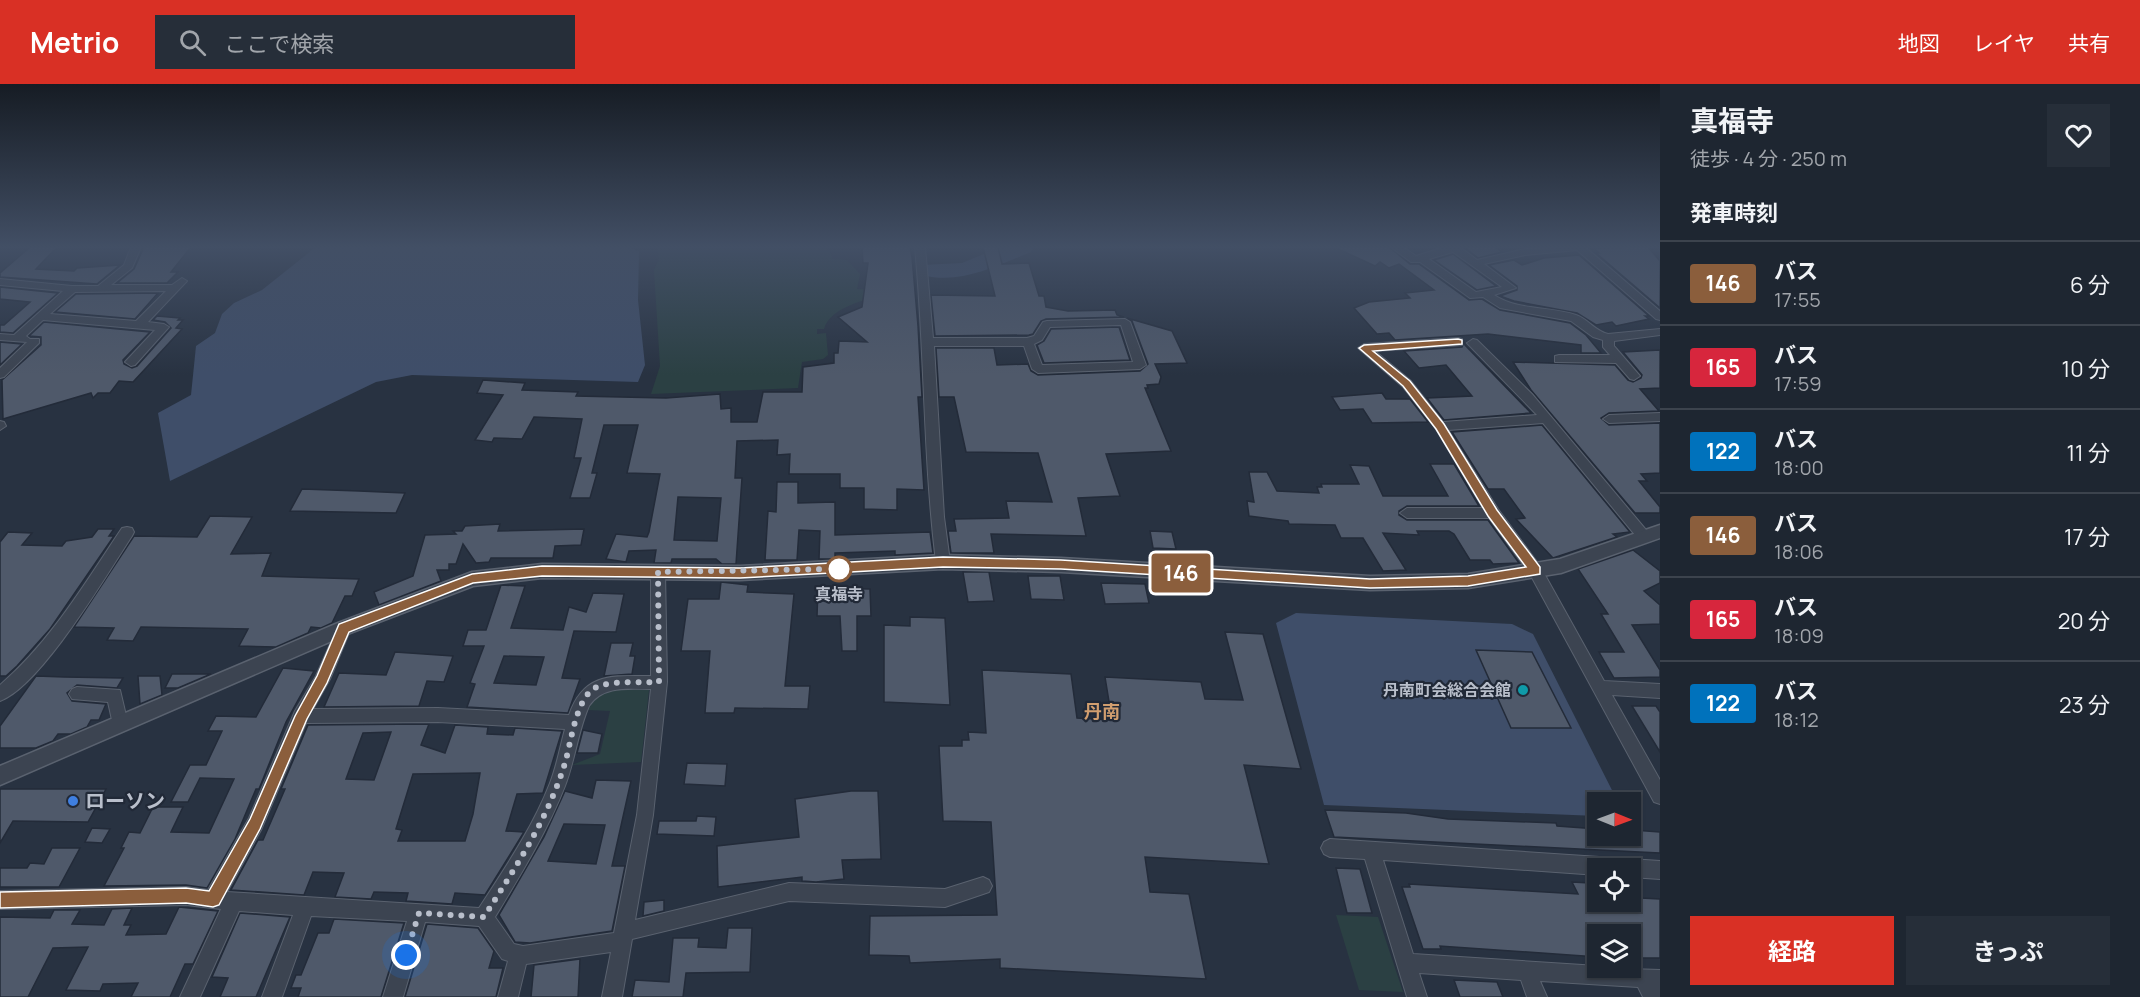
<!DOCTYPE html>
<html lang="ja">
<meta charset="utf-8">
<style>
:root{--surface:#1e2631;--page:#262e39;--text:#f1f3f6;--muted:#a1a5ab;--line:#3c434d;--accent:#d93025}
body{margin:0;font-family:Manrope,"Noto Sans JP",sans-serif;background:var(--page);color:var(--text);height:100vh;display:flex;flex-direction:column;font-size:22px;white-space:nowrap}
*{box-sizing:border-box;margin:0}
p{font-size:20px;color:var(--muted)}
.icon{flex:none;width:33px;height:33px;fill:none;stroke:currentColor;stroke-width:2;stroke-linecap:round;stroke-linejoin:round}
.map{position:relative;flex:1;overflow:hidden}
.side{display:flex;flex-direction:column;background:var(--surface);width:480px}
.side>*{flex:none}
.badge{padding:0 12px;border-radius:4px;font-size:21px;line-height:39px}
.needle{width:39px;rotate:91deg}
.controls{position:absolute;left:1587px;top:708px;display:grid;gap:12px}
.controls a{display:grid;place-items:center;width:54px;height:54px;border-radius:0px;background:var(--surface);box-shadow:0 2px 4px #0004,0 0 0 2px var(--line);font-size:30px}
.you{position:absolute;width:30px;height:30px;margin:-15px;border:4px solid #fff;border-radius:50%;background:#1a73e8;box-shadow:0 0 0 9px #1a73e833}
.map>.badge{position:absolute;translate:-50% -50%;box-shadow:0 0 0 3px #fff}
h2{padding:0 30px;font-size:22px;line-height:54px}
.round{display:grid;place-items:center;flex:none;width:63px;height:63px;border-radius:0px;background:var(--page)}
.summary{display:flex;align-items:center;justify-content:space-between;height:102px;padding:0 30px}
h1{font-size:28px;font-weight:700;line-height:45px}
.primary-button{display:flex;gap:12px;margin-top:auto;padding:12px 30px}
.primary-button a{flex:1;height:69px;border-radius:0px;background:var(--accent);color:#fff;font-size:24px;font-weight:700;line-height:69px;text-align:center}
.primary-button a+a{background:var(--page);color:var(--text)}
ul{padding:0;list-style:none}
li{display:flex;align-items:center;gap:18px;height:84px;padding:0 30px;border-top:2px solid var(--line)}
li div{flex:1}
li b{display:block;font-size:22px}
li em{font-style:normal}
li .badge{min-width:66px;font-weight:700;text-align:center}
header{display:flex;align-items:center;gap:36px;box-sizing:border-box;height:84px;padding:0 30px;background:var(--accent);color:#fff}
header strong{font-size:28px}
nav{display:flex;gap:33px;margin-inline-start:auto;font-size:21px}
.search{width:420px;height:54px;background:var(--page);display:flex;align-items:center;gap:15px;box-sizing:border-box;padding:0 21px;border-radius:0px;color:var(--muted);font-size:22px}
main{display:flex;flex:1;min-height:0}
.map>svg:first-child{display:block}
</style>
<header>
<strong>Metrio</strong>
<div class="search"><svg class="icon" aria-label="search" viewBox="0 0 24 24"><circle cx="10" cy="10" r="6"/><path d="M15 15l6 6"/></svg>ここで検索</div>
<nav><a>地図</a><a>レイヤ</a><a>共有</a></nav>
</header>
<main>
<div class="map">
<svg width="1660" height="913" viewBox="0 0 1660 913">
<rect width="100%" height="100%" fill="#283241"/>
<g fill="#2b4043">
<path d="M657,163H825L830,167L832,175L847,176L860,190L857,205L885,206V209C865,217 830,223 824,245H817V250L826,249L828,271L823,275L802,278L798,304L651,310L660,282L654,186L659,175Z"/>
<path d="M619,605L649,606L641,678L572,681L600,670L610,627L588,626C596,612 604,608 619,605Z"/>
<polygon points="1336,831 1378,833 1403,908 1359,906"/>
</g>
<g fill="#3f4e69">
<polygon points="316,163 626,163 639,167 638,216 645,281 638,298 412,291 376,298 170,397 158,329 191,311 196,262 215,249 222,230 234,219 262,206"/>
<polygon points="1296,529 1512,540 1533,550 1618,718 1598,718 1597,732 1324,721 1276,539"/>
</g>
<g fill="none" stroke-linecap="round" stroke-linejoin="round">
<path fill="#3f4e69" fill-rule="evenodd" d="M1001,163H1034L1031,168C996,182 961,201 922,191L918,186L922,181L962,179Z"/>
</g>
<g fill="#4f596a" stroke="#232b39" stroke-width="1.5" fill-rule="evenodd">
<polygon points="30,163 57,163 36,185 74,187 77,184 120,181 97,200 0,193 0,189"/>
<polygon points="144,163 191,163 171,188 178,188 167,199 117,199 134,185"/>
<path d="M862,163H910L912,173L918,242L922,313H918L924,406L897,405V426L864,425V404H840V390H789L790,370L777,371L778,356L737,357L735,394H742L736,480H722L716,475H672L671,479H654L656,466L629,467L626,478L606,475L616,450L647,453L649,448L660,390L627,389L638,341H604L592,389H597L590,414H570L581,374H574L582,335L534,333L522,355L494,354L492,358L475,356L503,311L477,309L483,296L525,299L522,306L578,308L576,312L666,314L720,310L721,325L731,324V338H757L763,308H802L803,283L834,279V269H838L839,257L867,258L838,233L862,223L868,179H863ZM678,413L721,414L717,457L674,456Z"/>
<polygon points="983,163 998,163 1002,180 1029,179 1039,212 1044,212 1046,223 1068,227 1115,226 1117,231 1124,233 1046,235 1041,237 1033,250 1029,251 935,252 931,211 995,212"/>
<polygon points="1334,163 1389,163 1410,180 1419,180 1469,216 1482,215 1500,226 1570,239 1586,251 1601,269 1581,269 1581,261 1488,250 1395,256 1389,249 1377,250 1354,224 1369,218 1410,214 1405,209 1434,206 1399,180 1389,184 1380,178 1375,182"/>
<polygon points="1464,163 1495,163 1502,168 1478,174"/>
<polygon points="1648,163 1660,177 1660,224 1596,169 1599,169 1594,164"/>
<polygon points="1453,170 1496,202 1477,206 1434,176"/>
<polygon points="1579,171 1649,232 1645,232 1649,235 1616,242 1612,238 1596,241 1577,229 1514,217 1500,212 1517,206 1517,202 1489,181 1514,176 1522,181 1544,174"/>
<polygon points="0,203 58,209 13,249 0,248 0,241 4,241 30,218 0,215"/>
<polygon points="158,209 135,235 55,228 76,210"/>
<polygon points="157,232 180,234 178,236 183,236 176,244 182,245 133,298 119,297 110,309 98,309 93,314 91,309 3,335 2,296 41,261 41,253 29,252 44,238 150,248 123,276 124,280 132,284 137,282 171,244 165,238 153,236"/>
<polygon points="1127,234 1172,247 1187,279 1155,280 1161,293 1159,300 1147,301 1148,304 1145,304 1171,367 1106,370 1120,412 1078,414 1086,452 991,450 994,469 951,469 948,447 956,447 954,435 1009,434 1006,417 1052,418 1038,369 966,368 954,313 939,313 936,264 994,264 997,281 1028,280 1031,287 1038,291 1140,287 1148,280 1132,237"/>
<polygon points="1119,243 1130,276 1044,279 1037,261 1044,257 1051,245"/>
<polygon points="0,258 22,260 0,281"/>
<polygon points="1464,258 1465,261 1531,329 1444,336 1427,314 1472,312 1446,281 1419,284 1404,267 1462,263"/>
<polygon points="1660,266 1660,304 1640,305 1659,327 1609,329 1601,334 1609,341 1660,339 1660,389 1641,390 1647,397 1639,397 1660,423 1660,429 1635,429 1531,306 1513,278 1615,281 1628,296 1633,298 1641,294 1642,291 1623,268"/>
<polygon points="1382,309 1386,315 1410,315 1428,338 1372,339 1363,325 1340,326 1332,313"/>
<polygon points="1542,341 1630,448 1613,450 1617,453 1553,474 1516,435 1525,434 1504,405 1488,405 1452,348"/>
<polygon points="1430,380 1454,380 1479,422 1407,422 1399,427 1399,431 1407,436 1488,436 1519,479 1493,480 1490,476 1470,476 1454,450 1449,447 1417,447 1419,451 1383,449 1406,486 1383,487 1363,454 1341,454 1335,441 1289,440 1288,437 1249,432 1247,417 1254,418 1249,388 1267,388 1277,407 1319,409 1317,403 1322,403 1321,400 1359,400 1350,381 1369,382 1383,412 1448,412"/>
<polygon points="777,398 798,398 798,419 835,418 835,451 930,448 933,469 895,471 895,467 835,469 835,475 819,475 820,447 799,446 797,476 765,476 768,427 776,428"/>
<polygon points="302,405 359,407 405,409 396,429 290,427"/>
<polygon points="210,432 252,433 231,470 271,469 262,492 359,495 352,512 345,512 332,539 321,544 311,543 308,549 276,563 239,562 248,545 141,543 133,557 107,556 114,544 74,543 134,452 197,453"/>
<polygon points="500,440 498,447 584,445 581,461 555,462 553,474 491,474 489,478 476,479 463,460 456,480 449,480 449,486 437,486 441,497 379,521 374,508 413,492 425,451 456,450 453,447 462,447 465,442"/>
<polygon points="98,445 114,445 109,452 114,452 50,545 17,582 6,592 0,592 0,458 8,448 32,449 22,461 62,462 66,457 92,453"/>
<polygon points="1150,447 1172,448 1176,465 1153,464"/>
<polygon points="1633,466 1660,487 1660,499 1644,507 1660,521 1660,540 1632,541 1660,586 1660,593 1614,594 1599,568 1624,568 1601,530 1608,530 1578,485"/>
<polygon points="963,488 989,488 994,517 968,518"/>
<polygon points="1028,492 1060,492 1064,516 1031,515"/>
<polygon points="721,498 748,501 747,508 794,510 785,602 810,602 808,625 735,624 734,629 705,629 710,567 681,567 688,515 719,515"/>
<polygon points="1101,499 1145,500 1149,519 1105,520"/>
<path d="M501,501L525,502L511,544L563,546L569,523L586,528L593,509L624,510L616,548L574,547L562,594L580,595L568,629L467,623L475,600L470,599L484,562H463L468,546H486ZM504,572L544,573L536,601L494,599Z"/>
<polygon points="818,504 870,505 871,532 857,532 857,567 842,567 840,532 817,532"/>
<polygon points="910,533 945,534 950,621 884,618 884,541 910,542"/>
<polygon points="1225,548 1263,550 1301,685 1244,681 1269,780 1145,773 1150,808 1189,810 1206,895 1000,884 1000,875 910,879 909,872 869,871 870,832 997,831 991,738 943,737 939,662 962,662 962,656 969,656 968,648 986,649 982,586 1071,590 1077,634 1112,636 1105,593 1201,598 1205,615 1243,616"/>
<polygon points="611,559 633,559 630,572 635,572 632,590 604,592"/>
<polygon points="1476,566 1532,568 1571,644 1511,644"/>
<polygon points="395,568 453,572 444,598 427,597 419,622 324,623 339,589 386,591"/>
<polygon points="283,584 314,587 286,638 259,705 256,705 235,755 207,804 186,801 104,802 124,764 121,764 129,748 140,749 153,723 183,723 171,748 209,749 234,695 200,694 188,718 171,718 190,681 206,681 222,647 208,647 216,632 256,633"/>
<polygon points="172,590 211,590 178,604 165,604"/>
<polygon points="36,592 64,593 123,594 117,604 77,601 67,609 72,617 106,620 99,636 91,636 87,643 71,650 58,650 53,657 36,664 0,664 0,642"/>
<polygon points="138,592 160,592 162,611 140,620"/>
<polygon points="1632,622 1656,622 1660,628 1660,668"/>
<path d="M429,640L421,661L445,669L455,641L488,643L487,650L513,651L515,644L562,647L543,709L517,710L506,747L524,748L485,811L455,809L452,820L406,817L408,809L374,808L371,815L335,813L344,789L313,788L304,811L231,806L258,756H263L285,705H281L308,641ZM391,648L374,696L346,695L363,649ZM480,689L473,730L465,757H398L402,746L396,745L413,690Z"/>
<polygon points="583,646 602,650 598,669 577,669"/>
<polygon points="687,679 727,680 725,702 684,700"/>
<path d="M596,696L631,697L612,782H625L612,847L530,859L515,858L499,831L544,753L565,707L592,714ZM564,740L605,741L596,780L548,777Z"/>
<polygon points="0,705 106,705 88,738 13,737 0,759"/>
<polygon points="851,707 878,707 881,775 842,776 844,795 816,798 802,797 802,793 718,803 717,762 799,753 795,715"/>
<polygon points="1325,726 1406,729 1448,735 1556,739 1557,742 1598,745 1598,752 1635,752 1633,746 1660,748 1660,769 1334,753"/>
<polygon points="697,732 716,733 714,752 657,750 659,737 696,737"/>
<polygon points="92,744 110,745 102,759 85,758"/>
<polygon points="52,764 80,764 59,803 0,803 0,784 27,784 30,779 44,780"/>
<polygon points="1336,784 1360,785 1372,829 1347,829"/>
<polygon points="1630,795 1641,814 1660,815 1660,874 1630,874 1630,850 1598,850 1598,873 1440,862 1441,865 1423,865 1402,803 1410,803 1409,800 1578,810 1572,798 1590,799 1598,818 1630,818"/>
<polygon points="664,816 664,827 643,832 644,818"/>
<polygon points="179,823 218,827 193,880 185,880 170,913 131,913 138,899 103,900 100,907 66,906 88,863 53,864 28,913 0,913 0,833 50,834 54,826 80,826 72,840 104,841 112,825 132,824 124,841 131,841 126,851 166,850"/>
<polygon points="240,829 290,833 256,913 220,913 228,894 212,893"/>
<polygon points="334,835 404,839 381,913 298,913 301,904 291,904 296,891 301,891 318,849 329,849"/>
<polygon points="427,840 478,844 494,867 489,884 503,884 496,913 405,913"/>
<polygon points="728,844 752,844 750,888 686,889 683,913 632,913 635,896 669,898 673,854 699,854 698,863 726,864"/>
<polygon points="580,875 578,913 531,913 534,881"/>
<polygon points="1454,896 1497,898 1503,913 1460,913"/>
</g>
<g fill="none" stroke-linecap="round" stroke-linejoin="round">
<defs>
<g id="minor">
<path d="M131,163H141L132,184L111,201H172L182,194L187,197L148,238L164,240L169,243L135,281L131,282L125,278L155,246L43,236L26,252L30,255H39V259L4,293L0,294V284L27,258L0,256V250L14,251L63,207L0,201V195L72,202H98L124,181ZM166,207L136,237L50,230L75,208Z"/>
<path d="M915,163H925L933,254H1027L1034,252L1043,238L1047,237L1125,235L1130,238L1146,281L1140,285L1038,289L1032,285L1024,262H934L944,433L950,478L948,482H938L936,478C923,374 925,268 915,163ZM1121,241L1133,278L1042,281L1034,260L1042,256L1050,243Z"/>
<path d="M1391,163H1403L1416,172L1445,163H1460L1477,176L1525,165L1585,163L1660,227V236L1656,235L1577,166L1525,171L1484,180L1516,204L1494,211C1519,227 1549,222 1576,231C1588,235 1595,247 1608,250L1660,245V251L1614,257V262L1640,292L1634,296L1630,295L1616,279L1555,278V272L1559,271H1610L1603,263V256L1593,253L1571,237L1500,224L1483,213L1470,214L1420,178H1411ZM1453,168L1502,203L1476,208L1429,175Z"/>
<polygon points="1458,254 1462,255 1462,261 1375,267 1411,297 1443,338 1537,331 1467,259 1473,255 1477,256 1532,310 1652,453 1650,457 1640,457 1543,339 1448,346 1498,425 1540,482 1604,597 1660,600 1660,614 1612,611 1660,696 1660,720 1654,718 1530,490 1489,434 1407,434 1400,429 1407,424 1483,424 1436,345 1403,303 1358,264 1364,260"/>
<polygon points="1660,329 1660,337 1609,339 1603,335 1609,331"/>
<polygon points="0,337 4,338 6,342 0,346"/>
<path d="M127,443L132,444L134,448L132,452C107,490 41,602 0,617V601C51,557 85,499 122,444Z"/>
<path d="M658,482L663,484L665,488L667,598L653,731L635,836L789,799L945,805L983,793L989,796L992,802L989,808L945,823L789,817L632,855L622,913H602L611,868L526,880L518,913H498L508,877L502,875L479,842L425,838L403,913H383L407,837L311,832L282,913H262L293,831L239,827L200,913H180L221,825L186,821L0,825V807L186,803L208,806L249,734L295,627L316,592L339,540L344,538L349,540L351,544L330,595L313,625L438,624L569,631C584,588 612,592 651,592V488L653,484ZM651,605L637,731L614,849L523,862L514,860L495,833C521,790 547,748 565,702C575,676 578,647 589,622C603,601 628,605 651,605ZM438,638L565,645C560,663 557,681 550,699C533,743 505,784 479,824L227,808L261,746L306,639Z"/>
<polygon points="77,603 120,606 128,640 126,645 120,647 114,645 108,618 72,615 69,610 72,605"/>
<polygon points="1330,755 1660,777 1660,795 1630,793 1630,784 1598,784 1598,791 1383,776 1413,870 1598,882 1598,884 1660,886 1660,913 1643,913 1638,903 1540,897 1547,913 1527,913 1521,896 1419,889 1427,913 1407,913 1365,775 1330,773 1324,770 1321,764 1324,758"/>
</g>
<polygon id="tertiary" points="1660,441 1660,454 1561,489 1468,504 1370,506 1061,488 943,485 740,496 542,494 473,502 350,549 0,701 0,682 338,539 472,488 542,480 740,482 943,471 1061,474 1370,492 1468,490 1560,475"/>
</defs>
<use href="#minor" stroke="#5a626f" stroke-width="2"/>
<use href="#tertiary" stroke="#5a626f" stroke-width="3"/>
<use href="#minor" fill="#3c4451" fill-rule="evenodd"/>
<use href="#tertiary" fill="#3c4451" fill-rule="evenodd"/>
</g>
<linearGradient id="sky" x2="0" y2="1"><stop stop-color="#161c24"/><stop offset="0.56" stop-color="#424f65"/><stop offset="1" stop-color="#424f65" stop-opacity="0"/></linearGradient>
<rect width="1660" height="291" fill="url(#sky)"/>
<polygon fill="#8b5e3c" stroke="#fff" stroke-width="1.5" points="1458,255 1462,256 1462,260 1373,267 1410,297 1444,340 1497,426 1540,483 1540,490 1468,502 1370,504 1061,485 943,483 740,494 542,492 473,499 349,548 327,599 307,635 260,745 219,821 213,823 186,819 0,824 0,808 186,804 209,807 250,735 295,632 317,592 339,540 472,490 542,482 740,484 943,473 1061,476 1370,495 1468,492 1526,483 1488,432 1436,345 1403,302 1359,264 1364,261"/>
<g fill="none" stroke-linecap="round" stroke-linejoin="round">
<path stroke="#b9bfcb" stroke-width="6" stroke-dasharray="0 10.8" d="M406,871L419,829L484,833C515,784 548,735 565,679C571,659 576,614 595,604C608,596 643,599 659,598L658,488L839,485"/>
</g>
<circle fill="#fff" stroke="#8b5e3c" stroke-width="3" cx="839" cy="485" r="12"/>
<circle fill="#0f9aa8" stroke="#212937" stroke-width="2" cx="1523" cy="606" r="6"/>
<circle fill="#3f7fe0" stroke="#212937" stroke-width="2" cx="73" cy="717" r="6"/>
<g text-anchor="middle" stroke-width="4.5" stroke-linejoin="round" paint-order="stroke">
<g font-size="16" font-weight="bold" fill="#b9bfcb" stroke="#212937">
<text x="839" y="516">真福寺</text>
</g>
<g font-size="16" font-weight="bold" fill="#b9bfcb" stroke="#212937" text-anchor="end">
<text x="1511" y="612">丹南町会総合会館</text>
</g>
<g font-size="18" font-weight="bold" fill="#d19e6f" stroke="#212937">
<text x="1102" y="634">丹南</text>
</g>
<g font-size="20" font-weight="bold" fill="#b9bfcb" stroke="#212937" text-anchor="start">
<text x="85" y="724">ローソン</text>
</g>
</g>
</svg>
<div class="controls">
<a><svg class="needle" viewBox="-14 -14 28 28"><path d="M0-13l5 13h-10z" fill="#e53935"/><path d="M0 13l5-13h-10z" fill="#a1a5ab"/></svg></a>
<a><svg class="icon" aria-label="locate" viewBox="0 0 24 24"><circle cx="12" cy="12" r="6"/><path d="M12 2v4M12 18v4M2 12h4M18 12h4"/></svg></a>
<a><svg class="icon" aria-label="layers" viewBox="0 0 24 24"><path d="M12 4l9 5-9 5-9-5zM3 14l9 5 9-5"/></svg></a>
</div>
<div class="you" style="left:406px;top:871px"></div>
<b class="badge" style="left:1181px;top:489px;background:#8b5e3c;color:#fff">146</b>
</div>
<section class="side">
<div class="summary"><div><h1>真福寺</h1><p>徒歩 · 4 分 · 250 m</p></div><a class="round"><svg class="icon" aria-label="heart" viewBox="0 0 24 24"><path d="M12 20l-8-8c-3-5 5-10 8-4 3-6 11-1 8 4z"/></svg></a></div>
<h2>発車時刻</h2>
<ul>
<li><span class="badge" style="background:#8b5e3c;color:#fff">146</span><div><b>バス</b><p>17:55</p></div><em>6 分</em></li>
<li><span class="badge" style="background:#d7263d;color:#fff">165</span><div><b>バス</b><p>17:59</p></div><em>10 分</em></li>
<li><span class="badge" style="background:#0072bc;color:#fff">122</span><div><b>バス</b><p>18:00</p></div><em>11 分</em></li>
<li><span class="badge" style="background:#8b5e3c;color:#fff">146</span><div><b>バス</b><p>18:06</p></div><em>17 分</em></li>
<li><span class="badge" style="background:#d7263d;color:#fff">165</span><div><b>バス</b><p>18:09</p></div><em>20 分</em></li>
<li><span class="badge" style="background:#0072bc;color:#fff">122</span><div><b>バス</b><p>18:12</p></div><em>23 分</em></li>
</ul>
<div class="primary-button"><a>経路</a><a>きっぷ</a></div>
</section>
</main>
